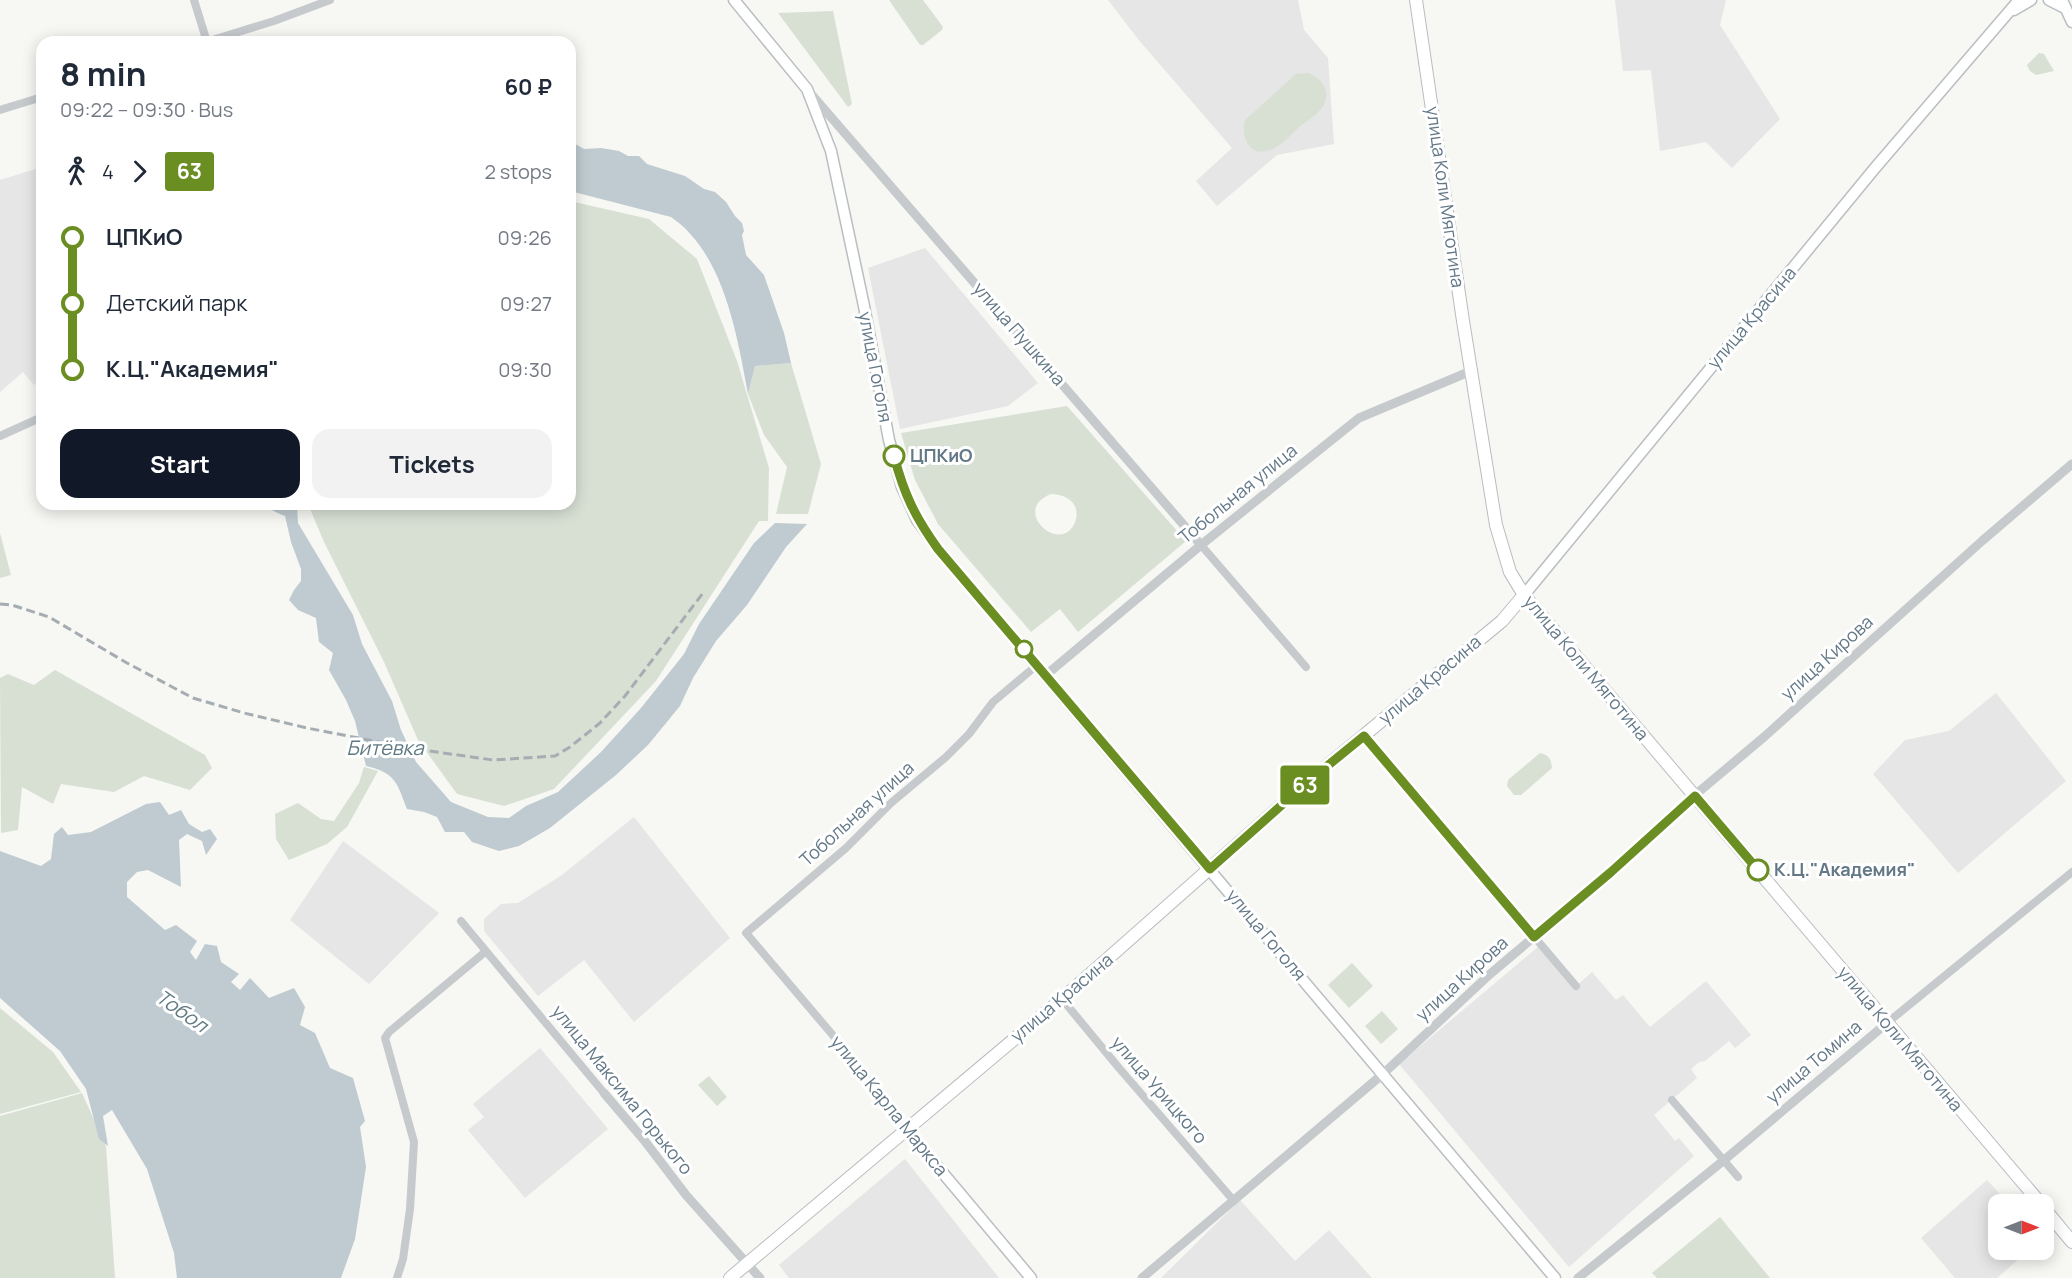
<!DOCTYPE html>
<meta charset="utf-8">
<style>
:root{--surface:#fff;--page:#f2f2f3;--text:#1f2937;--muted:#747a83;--accent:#111827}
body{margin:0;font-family:Manrope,sans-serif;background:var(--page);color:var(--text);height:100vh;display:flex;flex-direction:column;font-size:22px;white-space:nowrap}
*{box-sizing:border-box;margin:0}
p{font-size:20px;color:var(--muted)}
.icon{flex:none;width:33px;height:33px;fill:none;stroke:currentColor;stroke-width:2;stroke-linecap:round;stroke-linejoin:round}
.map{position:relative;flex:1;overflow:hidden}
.side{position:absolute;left:36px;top:36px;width:540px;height:474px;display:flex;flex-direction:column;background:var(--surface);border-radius:18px;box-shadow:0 3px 15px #0003}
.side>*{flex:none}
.badge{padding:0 12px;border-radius:4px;font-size:21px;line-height:39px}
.needle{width:39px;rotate:90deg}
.fabs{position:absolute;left:1988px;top:1194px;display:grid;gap:12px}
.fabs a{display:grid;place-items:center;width:66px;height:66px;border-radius:12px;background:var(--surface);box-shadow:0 3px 15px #0003;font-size:30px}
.map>.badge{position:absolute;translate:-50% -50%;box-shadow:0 0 0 3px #fff}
.legs{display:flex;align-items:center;gap:9px;height:66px;padding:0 24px;font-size:20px}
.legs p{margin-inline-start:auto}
.overview{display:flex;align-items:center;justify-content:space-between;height:102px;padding:0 24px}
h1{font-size:33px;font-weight:700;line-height:45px}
.action{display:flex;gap:12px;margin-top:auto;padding:12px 24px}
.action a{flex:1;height:69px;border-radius:18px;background:var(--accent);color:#fff;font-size:24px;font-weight:700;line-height:69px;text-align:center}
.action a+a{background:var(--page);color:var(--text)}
ul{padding:0 24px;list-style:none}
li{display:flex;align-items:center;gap:21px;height:66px;font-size:22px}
li i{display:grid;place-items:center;width:9px;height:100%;margin:0 8px;background:currentColor}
li i::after{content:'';width:15px;height:15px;margin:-8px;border:4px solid;border-radius:50%;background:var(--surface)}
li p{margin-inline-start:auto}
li:first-child i{background:linear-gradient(#0000 50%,currentColor 0)}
li:last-child i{background:linear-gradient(currentColor 50%,#0000 0)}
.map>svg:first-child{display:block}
</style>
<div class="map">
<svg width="2072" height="1278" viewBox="0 0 2072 1278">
<rect width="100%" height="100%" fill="#f7f7f4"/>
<g fill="#e5e6e5">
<polygon points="1108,0 1298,0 1304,30 1328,58 1334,144 1277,155 1217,206 1196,181 1232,148 1138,39"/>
<polygon points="1615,0 1726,0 1720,25 1780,119 1732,168 1706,142 1660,151 1651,70 1623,71"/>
<polygon points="42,167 42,378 34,385 23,372 0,392 0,180"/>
<polygon points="925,248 1038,383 1008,406 900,429 868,268"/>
<polygon points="1996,693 2066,781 1958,873 1873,774 1905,740 1949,731"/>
<polygon points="634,817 730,938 634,1022 584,960 538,996 484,931 484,919 501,904 518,903 562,875"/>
<polygon points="343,841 439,913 369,984 290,920"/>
<polygon points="1539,946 1574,988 1592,972 1616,1000 1623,995 1650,1027 1706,981 1751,1035 1735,1048 1729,1041 1705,1061 1699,1062 1691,1069 1697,1078 1654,1115 1675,1141 1679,1138 1694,1156 1569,1267 1399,1064"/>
<polygon points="540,1048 608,1129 525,1198 468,1130 484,1117 473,1104"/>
<polygon points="905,1159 999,1278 789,1278 779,1265"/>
<polygon points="1987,1180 2009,1204 1998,1204 1998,1250 2029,1250 1997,1278 1955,1278 1921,1238"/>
<polygon points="1240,1200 1295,1261 1329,1230 1372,1278 1161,1278"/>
</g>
<g fill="#d8e0d4" fill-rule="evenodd">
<polygon points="889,0 923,0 943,27 942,30 923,45 920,45"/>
<polygon points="833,11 852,104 848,107 778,13"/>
<polygon points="2039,53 2044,54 2054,71 2036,75 2030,71 2027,65"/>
<path d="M1308,73C1323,79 1333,94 1321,109C1315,116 1306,122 1299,127C1290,136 1279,149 1266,151C1247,155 1241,134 1245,120L1296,74Z"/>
<polygon points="570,201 649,219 697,259 737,361 769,468 768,521 759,521 656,681 554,789 504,806 457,794 418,740 384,662 324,542 308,504 570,504"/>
<polygon points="791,363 821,464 808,514 776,514 787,467 764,435 748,394 755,366"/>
<path d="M1067,406L1186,541L1078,632L1060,609L1031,632L938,524L915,480L901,433ZM1051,494C1065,494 1080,502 1076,519C1065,559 1008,511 1051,494Z"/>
<polygon points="0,533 11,575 0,578"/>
<polygon points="55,670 205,755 212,768 190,790 144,776 114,792 61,784 53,804 22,787 18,830 1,833 0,678 8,674 34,685"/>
<path d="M1540,753C1549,755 1551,759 1552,768L1521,795H1514L1507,786L1508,780Z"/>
<polygon points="364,767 378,771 347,827 327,844 289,860 276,839 275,814 298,803 321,819 334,821 359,783"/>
<polygon points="1352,963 1373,986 1349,1008 1328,985"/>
<polygon points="0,1008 53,1052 81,1092 0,1114"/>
<polygon points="1382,1011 1398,1029 1381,1044 1365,1026"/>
<polygon points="709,1076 727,1097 717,1106 698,1085"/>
<polygon points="82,1093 106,1146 115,1278 0,1278 0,1116"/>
<polygon points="1720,1217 1770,1278 1657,1278 1652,1273"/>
</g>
<g fill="#bfcbd0">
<path d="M570,141L584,149L601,148L619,151L628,156H639L647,164L685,176L704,189L715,192L726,202L735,216L742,223L744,231L742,235L746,255L764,275L784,333L791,363L755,366L748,394C737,335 724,253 671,217L570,191Z"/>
<path d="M259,504L297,505L298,523L353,615L362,644L392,701L401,730L416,762L451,802L488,817L509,818L526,806L558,792L601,752L641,708L684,654L699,624L754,543L775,523L807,524L786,547L747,605L716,641L693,678L680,706L648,745L616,775L550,828L519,846L499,851L472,842L464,832H445L437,817L424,812L407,809C397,783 396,773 366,766L355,721L346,700L329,670L333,653L319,642L316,618L298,610L289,600L294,590L301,581V569L291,542L285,516C275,513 269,507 259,504Z"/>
<polygon points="160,802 169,815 181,810 189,824 202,832 210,829 217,839 206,855 202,841 187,834 179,840 181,887 148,870 137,872 127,882 127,897 165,930 176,925 197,941 190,952 196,960 205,944 217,946 221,962 239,974 231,982 240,990 250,978 269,998 294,988 305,1007 300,1025 315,1033 330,1068 353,1078 365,1121 360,1127 366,1167 355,1239 341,1278 177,1278 174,1253 147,1169 112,1110 103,1116 108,1146 99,1139 86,1089 60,1051 0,998 0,851 41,866 51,859 54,834 62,827 68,835 91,832 146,804"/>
</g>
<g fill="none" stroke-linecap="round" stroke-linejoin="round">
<defs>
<g id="secondary">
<polyline points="734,0 807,89 831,151 864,306 889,440 902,487 917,520 938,549 1555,1278"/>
<polyline points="2049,0 2065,8"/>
<polyline points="2062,0 2072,22"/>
<polyline points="2014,10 2031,0"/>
<polyline points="1524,595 1875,168 2019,0"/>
<polyline points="906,1129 1031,1278"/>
</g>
<g id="primary">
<polyline points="1416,0 1463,321 1496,525 1510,572 1524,595 2041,1204"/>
<polyline points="2043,1207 2072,1242"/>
<polyline points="730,1278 1062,999 1310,780 1502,621 1524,595"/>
</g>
</defs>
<use href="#secondary" stroke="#b8bec2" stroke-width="13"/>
<use href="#primary" stroke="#b9bdc1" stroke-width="14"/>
<g stroke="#c6cacd" stroke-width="8">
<polyline points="194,0 207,42"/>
<polyline points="206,42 274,21 330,0"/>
<polyline points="0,110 42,97"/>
<polyline points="0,436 42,417"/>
<polyline points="1201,545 1306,667"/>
<polyline points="1364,736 1576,986"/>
<polyline points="461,921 604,1093"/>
<polyline points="1062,999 1119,1068 1234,1201"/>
<polyline points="1887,1023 2072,872"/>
<polyline points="1672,1100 1738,1177"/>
<polyline points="906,1129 842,1046 746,933 846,848 891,803 946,757 969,734 993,702 1037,665"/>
<polyline points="397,1278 403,1259 410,1209 414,1142 385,1038 389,1032 485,952"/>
</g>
<g stroke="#c6cacd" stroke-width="9">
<polyline points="811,94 1201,545"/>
<polyline points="1046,675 1201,545 1359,418 1471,371"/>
<polyline points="604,1093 644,1140 686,1195 760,1278"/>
<polyline points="1142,1278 1384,1073 1489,975 1611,872 1676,811 1764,737 1982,541 2072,464"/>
<polyline points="1578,1278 1723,1161 1887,1023"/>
</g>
<use href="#secondary" stroke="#fff" stroke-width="10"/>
<use href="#primary" stroke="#fff" stroke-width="12"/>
<polyline stroke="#a6adb2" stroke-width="3" stroke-dasharray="9 4.5" stroke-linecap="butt" points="0,604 12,605 49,617 127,663 193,698 244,713 307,728 415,749 493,760 555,756 570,747 600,723 625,696 703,593"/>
</g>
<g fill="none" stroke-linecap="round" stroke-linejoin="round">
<defs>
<path id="line-1" d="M894,456C904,494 915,517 938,549L1210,869L1310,780L1364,736L1534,937L1611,872L1695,796L1758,870"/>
</defs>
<use href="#line-1" stroke="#fff" stroke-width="14"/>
<use href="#line-1" stroke="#6b8e23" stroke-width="9"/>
</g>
<g fill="#fff" stroke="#6b8e23" stroke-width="3">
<circle cx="894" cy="456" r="10"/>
<circle cx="1024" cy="649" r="8"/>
<circle cx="1758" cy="870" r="10"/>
</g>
<g text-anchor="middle" stroke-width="6" stroke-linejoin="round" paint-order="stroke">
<g font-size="18" fill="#637887" stroke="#fff">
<text transform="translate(1445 197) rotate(82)" y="6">улица Коли Мяготина</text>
<text transform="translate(1752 318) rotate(-50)" y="6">улица Красина</text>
<text transform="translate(1019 334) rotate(49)" y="6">улица Пушкина</text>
<text transform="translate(875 367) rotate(79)" y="6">улица Гоголя</text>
<text transform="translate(1238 494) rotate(-39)" y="6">Тобольная улица</text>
<text transform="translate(1827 658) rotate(-42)" y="6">улица Кирова</text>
<text transform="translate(1586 668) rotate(50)" y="6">улица Коли Мяготина</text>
<text transform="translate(1430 680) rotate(-40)" y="6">улица Красина</text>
<text transform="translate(857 814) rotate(-42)" y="6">Тобольная улица</text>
<text transform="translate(1266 935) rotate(50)" y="6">улица Гоголя</text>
<text transform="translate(1462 979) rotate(-42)" y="6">улица Кирова</text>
<text transform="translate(1062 998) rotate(-40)" y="6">улица Красина</text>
<text transform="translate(1900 1039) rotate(50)" y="6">улица Коли Мяготина</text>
<text transform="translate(1814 1062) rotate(-40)" y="6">улица Томина</text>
<text transform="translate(622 1090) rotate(51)" y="6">улица Максима Горького</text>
<text transform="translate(1159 1090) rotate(49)" y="6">улица Урицкого</text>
<text transform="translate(889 1106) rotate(51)" y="6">улица Карла Маркса</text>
</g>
<g font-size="18" font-weight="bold" fill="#637887" stroke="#fff" text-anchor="start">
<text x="910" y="462">ЦПКиО</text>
<text x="1774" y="876">К.Ц."Академия"</text>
</g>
<g font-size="20" font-style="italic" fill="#5f7a83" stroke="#fff">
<text x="385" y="755">Битёвка</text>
<text transform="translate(182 1011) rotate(35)" y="7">Тобол</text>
</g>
</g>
</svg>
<div class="fabs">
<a><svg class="needle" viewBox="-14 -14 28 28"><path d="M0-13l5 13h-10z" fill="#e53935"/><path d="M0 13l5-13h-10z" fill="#747a83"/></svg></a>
</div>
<b class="badge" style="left:1305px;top:785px;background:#6b8e23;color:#fff">63</b>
<section class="side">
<div class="overview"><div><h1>8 min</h1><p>09:22 – 09:30 · Bus</p></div><b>60 ₽</b></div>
<div class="legs"><svg class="icon" aria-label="walk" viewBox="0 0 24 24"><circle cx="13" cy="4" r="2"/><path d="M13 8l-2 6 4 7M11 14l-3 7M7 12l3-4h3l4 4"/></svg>4<svg class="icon" aria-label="forward" viewBox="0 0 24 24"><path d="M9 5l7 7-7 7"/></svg><b class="badge" style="background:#6b8e23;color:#fff">63</b><p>2 stops</p></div>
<ul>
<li><i style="color:#6b8e23"></i><b>ЦПКиО</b><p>09:26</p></li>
<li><i style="color:#6b8e23"></i><span>Детский парк</span><p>09:27</p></li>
<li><i style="color:#6b8e23"></i><b>К.Ц.&quot;Академия&quot;</b><p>09:30</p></li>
</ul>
<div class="action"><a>Start</a><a>Tickets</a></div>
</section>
</div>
